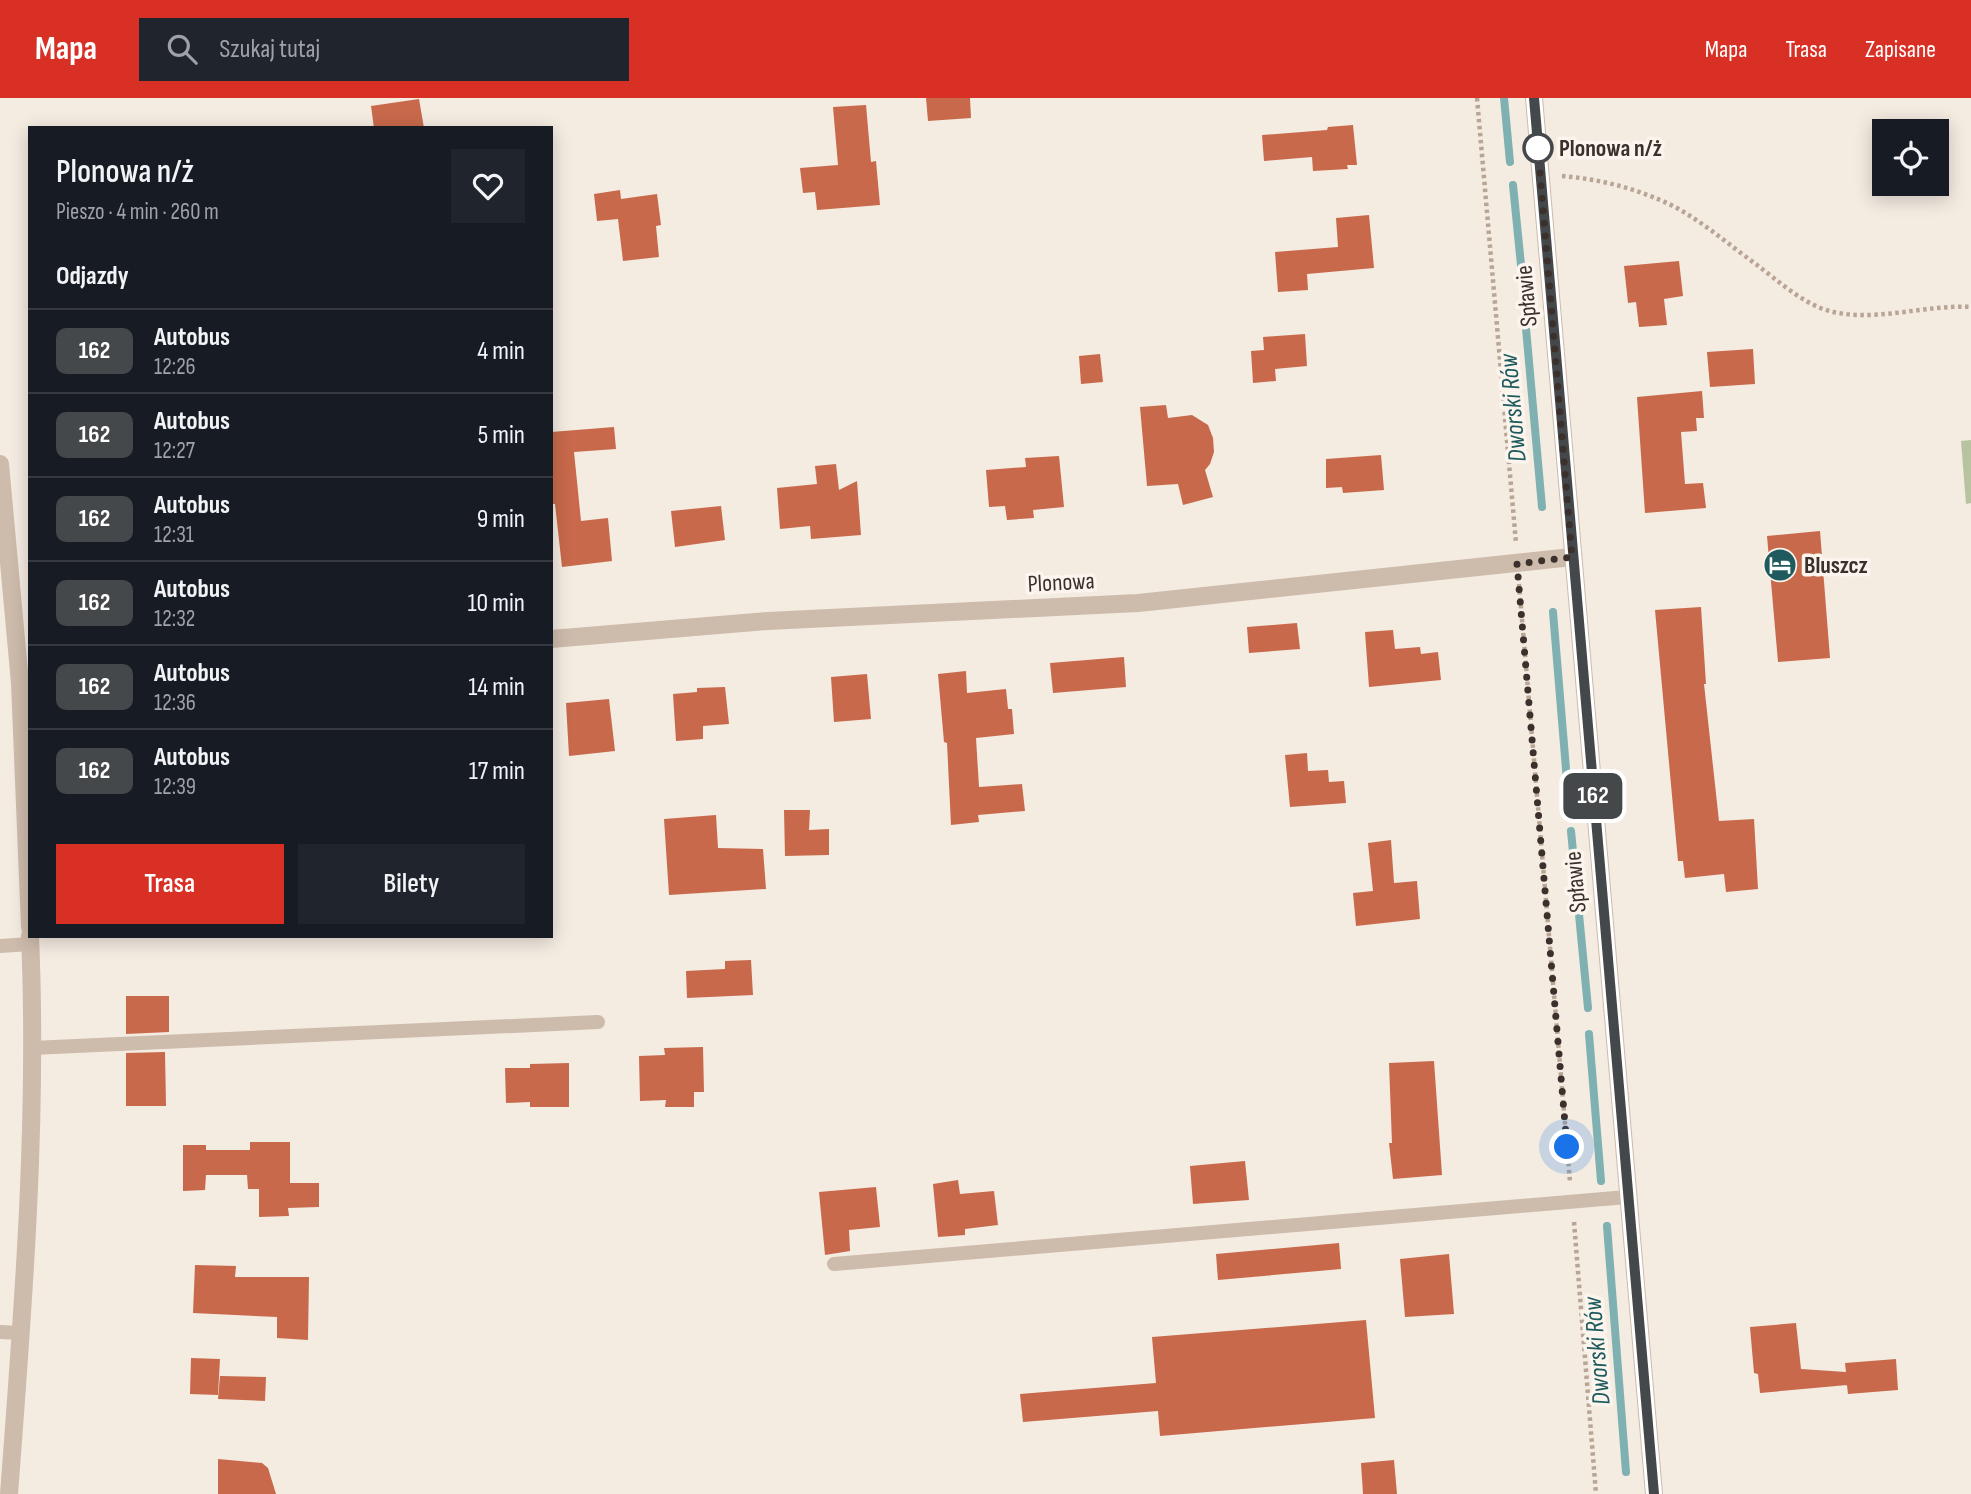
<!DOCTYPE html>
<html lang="pl">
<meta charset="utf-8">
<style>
:root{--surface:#171b24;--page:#20242c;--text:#f1f3f6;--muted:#9ea1a6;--line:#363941;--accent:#d93025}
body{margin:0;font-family:"Sofia Sans Condensed",sans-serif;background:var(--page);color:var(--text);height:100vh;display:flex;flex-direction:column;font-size:26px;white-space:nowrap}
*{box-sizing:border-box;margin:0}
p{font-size:23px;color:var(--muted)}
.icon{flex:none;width:38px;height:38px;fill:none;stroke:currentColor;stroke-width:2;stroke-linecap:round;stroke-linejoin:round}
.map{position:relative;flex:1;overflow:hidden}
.drawer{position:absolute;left:28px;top:28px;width:525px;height:812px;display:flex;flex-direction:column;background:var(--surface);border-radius:0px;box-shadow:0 4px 18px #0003}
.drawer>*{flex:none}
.badge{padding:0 14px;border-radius:10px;font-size:24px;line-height:46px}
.buttons{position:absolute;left:1872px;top:21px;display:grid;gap:14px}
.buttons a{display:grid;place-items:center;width:77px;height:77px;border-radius:0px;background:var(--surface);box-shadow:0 4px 18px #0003;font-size:35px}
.you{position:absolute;width:35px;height:35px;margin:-18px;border:5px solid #fff;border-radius:50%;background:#1a73e8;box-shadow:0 0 0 10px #1a73e833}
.map>.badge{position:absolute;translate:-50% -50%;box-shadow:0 0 0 4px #fff}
h2{padding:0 28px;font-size:26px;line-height:63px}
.round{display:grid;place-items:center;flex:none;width:74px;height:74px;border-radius:0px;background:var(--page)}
.overview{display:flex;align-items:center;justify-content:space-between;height:119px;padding:0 28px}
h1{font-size:33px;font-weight:600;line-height:52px}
.primary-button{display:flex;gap:14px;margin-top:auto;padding:14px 28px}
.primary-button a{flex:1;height:80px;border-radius:0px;background:var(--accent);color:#fff;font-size:28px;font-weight:600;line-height:80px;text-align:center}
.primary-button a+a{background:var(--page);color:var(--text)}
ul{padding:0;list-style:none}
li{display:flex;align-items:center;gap:21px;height:84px;padding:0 28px;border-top:2px solid var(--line)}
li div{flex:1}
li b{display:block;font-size:26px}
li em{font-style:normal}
li .badge{min-width:77px;font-weight:700;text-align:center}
header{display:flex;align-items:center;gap:42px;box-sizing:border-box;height:98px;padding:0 35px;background:var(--accent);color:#fff}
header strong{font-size:33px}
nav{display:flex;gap:38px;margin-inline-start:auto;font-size:24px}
.search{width:490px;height:63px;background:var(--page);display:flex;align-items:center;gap:18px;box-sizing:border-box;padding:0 24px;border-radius:0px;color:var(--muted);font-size:26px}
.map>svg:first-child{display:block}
</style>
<header>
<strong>Mapa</strong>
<div class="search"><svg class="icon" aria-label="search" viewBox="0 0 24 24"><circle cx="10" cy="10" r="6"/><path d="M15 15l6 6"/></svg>Szukaj tutaj</div>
<nav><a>Mapa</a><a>Trasa</a><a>Zapisane</a></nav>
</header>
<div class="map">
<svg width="1971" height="1396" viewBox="0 0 1971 1396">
<rect width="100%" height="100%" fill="#f4ebe1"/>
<polygon fill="#b8c4a0" points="1971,342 1971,405 1966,406 1961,343"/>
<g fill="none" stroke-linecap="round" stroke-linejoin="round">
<g stroke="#7fb0b2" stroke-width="8">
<polyline points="1504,0 1510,64"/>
<polyline points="1513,87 1522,177"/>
<polyline points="1524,208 1542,409"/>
<polyline points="1553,514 1568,695"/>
<polyline points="1571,733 1588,910"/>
<polyline points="1589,936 1601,1083"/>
<polyline points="1607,1128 1626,1374"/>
</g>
</g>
<g fill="#c8694b">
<polygon points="926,0 970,0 971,20 928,23"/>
<polygon points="419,1 424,30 374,30 371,8"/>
<polygon points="866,7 871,64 876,63 880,107 817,112 815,94 803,95 800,70 838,67 833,9"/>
<polygon points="1353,27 1357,67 1347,67 1348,71 1313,73 1312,59 1264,63 1262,37 1327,32 1328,29"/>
<polygon points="620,92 621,101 657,96 661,127 656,128 659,159 623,163 618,121 597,123 594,96"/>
<polygon points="1369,117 1374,170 1307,176 1308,192 1278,194 1275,154 1338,149 1336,120"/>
<polygon points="1679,163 1683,198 1664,201 1667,227 1639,229 1636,204 1628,205 1624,168"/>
<polygon points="1305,236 1307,268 1275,271 1276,283 1253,285 1251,253 1264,252 1263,239"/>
<polygon points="1753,251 1755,286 1710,289 1707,254"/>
<polygon points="1100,256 1103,284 1081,286 1079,258"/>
<polygon points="1702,293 1704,320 1696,320 1697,333 1681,334 1685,386 1703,385 1706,410 1645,415 1637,299"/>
<polygon points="1166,307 1168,320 1192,317 1208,327 1213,340 1214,354 1210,366 1205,372 1213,399 1183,407 1178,386 1147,388 1140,309"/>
<polygon points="614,329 616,351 574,354 581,423 608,420 612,463 562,469 555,406 552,406 551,393 551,334"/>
<polygon points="1381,357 1384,392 1343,395 1342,389 1326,390 1326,361"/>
<polygon points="1059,358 1064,409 1033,412 1034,420 1007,422 1005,408 989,409 986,372 1026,369 1025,360"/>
<polygon points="836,366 839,392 857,383 861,437 811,441 810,428 780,431 777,390 817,386 815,368"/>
<polygon points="721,408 725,442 675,449 671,413"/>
<polygon points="1820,433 1830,560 1778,564 1767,438"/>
<polygon points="1701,509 1706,586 1704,586 1719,723 1754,721 1758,791 1726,794 1724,776 1685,780 1683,763 1678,763 1655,512"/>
<polygon points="1297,525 1300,551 1249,555 1247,529"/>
<polygon points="1393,532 1395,551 1420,549 1421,556 1438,554 1441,582 1369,589 1365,534"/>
<polygon points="1124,559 1126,589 1053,595 1050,565"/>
<polygon points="966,573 967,595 1006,591 1008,611 1012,611 1014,636 976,640 979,689 1022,686 1025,713 978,717 979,724 951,727 947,645 944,644 938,576"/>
<polygon points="867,576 871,621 834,624 831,579"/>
<polygon points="725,589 729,626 703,628 703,641 676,643 673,596 697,594 697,590"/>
<polygon points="609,601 615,653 569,658 566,605"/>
<polygon points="1307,655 1308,673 1328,672 1329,684 1344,683 1346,705 1290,709 1285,657"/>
<polygon points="784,712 810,712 809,732 829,731 829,757 785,758"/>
<polygon points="716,717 718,750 763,751 766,791 669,797 664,721"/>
<polygon points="1391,742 1394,785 1417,783 1420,821 1356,828 1353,795 1373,793 1368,745"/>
<polygon points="751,862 753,897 687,900 686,873 725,871 725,863"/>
<polygon points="126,898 169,898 169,934 126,936"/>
<polygon points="703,949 704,994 694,994 694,1009 665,1009 666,1002 640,1003 639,958 665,957 664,950"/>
<polygon points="165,954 166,1008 126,1008 126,955"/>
<polygon points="1434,963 1442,1077 1393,1081 1389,1045 1392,1045 1389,965"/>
<polygon points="569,965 569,1009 530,1009 530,1004 506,1005 505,970 530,970 530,966"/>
<polygon points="250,1044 290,1044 290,1085 319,1085 319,1109 288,1110 289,1118 259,1119 259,1091 248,1091 247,1077 206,1077 205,1092 183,1093 183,1047 206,1047 206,1052 250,1052"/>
<polygon points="1245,1063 1249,1102 1193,1106 1190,1068"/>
<polygon points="958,1082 960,1096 994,1093 998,1127 965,1131 965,1137 938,1139 933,1086"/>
<polygon points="876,1089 880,1129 849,1132 850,1153 825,1157 819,1094"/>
<polygon points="1339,1145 1341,1171 1218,1182 1216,1156"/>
<polygon points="1449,1156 1454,1216 1405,1219 1400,1161"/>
<polygon points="195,1167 236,1168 235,1179 309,1179 308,1242 277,1240 277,1219 193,1215"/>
<polygon points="1366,1222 1375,1320 1160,1338 1158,1313 1023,1324 1020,1296 1156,1285 1152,1239"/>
<polygon points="1796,1225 1801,1271 1846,1274 1845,1265 1896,1261 1898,1292 1848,1296 1846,1279 1847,1287 1760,1295 1758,1276 1754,1275 1750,1229"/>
<polygon points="191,1260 220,1261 218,1297 190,1296"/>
<polygon points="220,1278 266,1279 265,1303 218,1301"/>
<polygon points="218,1361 262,1365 268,1370 276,1396 218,1396"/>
<polygon points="1394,1362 1397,1396 1363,1396 1361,1365"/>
</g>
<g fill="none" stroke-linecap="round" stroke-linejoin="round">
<g stroke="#b9a596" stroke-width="4.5" stroke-dasharray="3.5 3.5" stroke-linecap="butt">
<polyline points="1477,0 1516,445"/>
<path d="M1562,78C1599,81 1635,90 1669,106C1700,121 1729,147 1757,167C1777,182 1799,202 1823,211C1870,227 1923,206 1971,209"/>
<polyline points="1519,486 1570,1084"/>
<polyline points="1574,1124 1596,1396"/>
</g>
<g stroke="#cdbbac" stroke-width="14">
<polyline points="0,848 30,846"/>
<polyline points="32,950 598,924"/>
<polyline points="834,1166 1627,1099"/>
<polyline points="0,1234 20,1235"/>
</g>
<g stroke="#cdbbac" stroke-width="18">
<polyline points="1534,0 1654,1396"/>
<polyline points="0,366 20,585 30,829"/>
<polyline points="551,541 768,523 1138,505 1572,459"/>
<path d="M9,1396C23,1211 38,1024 30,838"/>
</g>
</g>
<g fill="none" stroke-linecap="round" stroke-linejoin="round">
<defs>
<polyline id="line" points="1534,0 1654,1396"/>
</defs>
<use href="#line" stroke="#fff" stroke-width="16"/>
<use href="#line" stroke="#45484a" stroke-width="10"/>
<polyline stroke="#3b302b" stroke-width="7" stroke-dasharray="0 12.6" points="1538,50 1572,459 1517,466 1567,1049"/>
</g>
<defs>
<symbol id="hotel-disc" viewBox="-11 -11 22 22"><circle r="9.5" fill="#1f5a5e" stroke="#fbf5ee"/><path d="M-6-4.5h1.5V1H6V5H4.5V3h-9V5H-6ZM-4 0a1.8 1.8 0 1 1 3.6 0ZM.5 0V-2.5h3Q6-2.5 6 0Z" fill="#fff"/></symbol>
</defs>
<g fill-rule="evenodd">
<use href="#hotel-disc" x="1761" y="448" width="38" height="38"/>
</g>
<circle fill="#fff" stroke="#45484a" stroke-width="3.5" cx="1538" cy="50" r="14"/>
<g text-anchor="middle" stroke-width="7" stroke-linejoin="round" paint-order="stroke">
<g font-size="24" font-weight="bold" fill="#3b302b" stroke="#fbf5ee" text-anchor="start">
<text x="1559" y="58">Plonowa n/ż</text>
</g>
<g font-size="24" fill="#3b302b" stroke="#fbf5ee">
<text transform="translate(1526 198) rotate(-95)" y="8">Spławie</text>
<text transform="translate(1061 484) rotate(-3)" y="8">Plonowa</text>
<text transform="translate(1575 784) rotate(-95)" y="8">Spławie</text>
</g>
<g font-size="24" font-weight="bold" fill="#3b302b" stroke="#fbf5ee" text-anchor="start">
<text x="1804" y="475">Bluszcz</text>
</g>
<g font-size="26" font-style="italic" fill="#1f5a5e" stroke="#fbf5ee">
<text transform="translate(1512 310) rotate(-95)" y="9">Dworski Rów</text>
<text transform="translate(1596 1253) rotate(-95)" y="9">Dworski Rów</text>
</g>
</g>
</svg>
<div class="buttons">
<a><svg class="icon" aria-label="locate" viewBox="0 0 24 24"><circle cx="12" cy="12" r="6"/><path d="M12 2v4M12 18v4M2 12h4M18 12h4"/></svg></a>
</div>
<div class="you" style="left:1567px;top:1049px"></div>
<b class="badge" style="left:1593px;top:698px;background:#45484a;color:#fff">162</b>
<section class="drawer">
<div class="overview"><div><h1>Plonowa n/ż</h1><p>Pieszo · 4 min · 260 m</p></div><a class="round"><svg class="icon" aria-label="heart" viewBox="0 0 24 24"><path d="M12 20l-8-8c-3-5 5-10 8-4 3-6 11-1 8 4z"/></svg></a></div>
<h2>Odjazdy</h2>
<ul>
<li><span class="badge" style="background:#45484a;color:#fff">162</span><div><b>Autobus</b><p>12:26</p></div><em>4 min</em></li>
<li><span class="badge" style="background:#45484a;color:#fff">162</span><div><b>Autobus</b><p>12:27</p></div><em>5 min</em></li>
<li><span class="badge" style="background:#45484a;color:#fff">162</span><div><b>Autobus</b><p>12:31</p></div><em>9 min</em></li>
<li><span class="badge" style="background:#45484a;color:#fff">162</span><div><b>Autobus</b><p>12:32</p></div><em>10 min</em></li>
<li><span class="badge" style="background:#45484a;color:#fff">162</span><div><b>Autobus</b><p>12:36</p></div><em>14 min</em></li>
<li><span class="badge" style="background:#45484a;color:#fff">162</span><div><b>Autobus</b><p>12:39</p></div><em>17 min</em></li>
</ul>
<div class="primary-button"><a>Trasa</a><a>Bilety</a></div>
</section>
</div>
